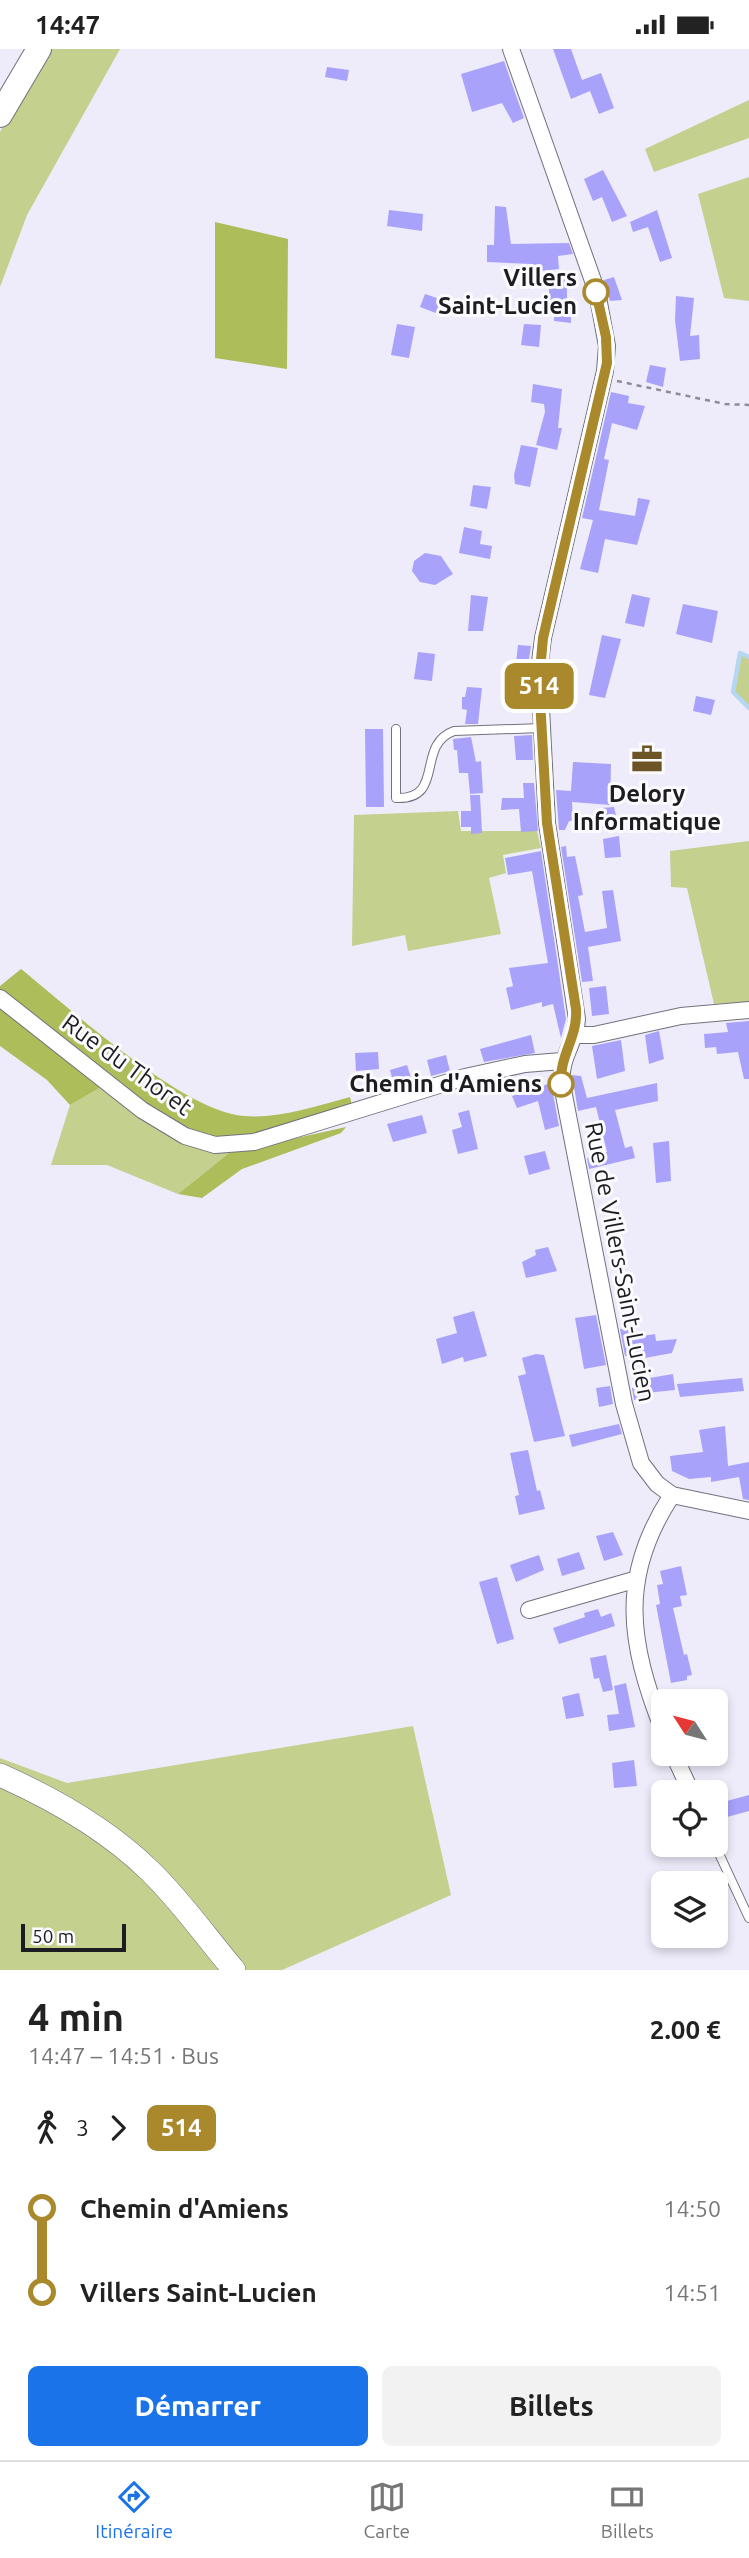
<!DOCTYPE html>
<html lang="fr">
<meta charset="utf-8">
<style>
:root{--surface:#fff;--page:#f2f2f2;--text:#222;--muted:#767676;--line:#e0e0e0;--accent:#1a73e8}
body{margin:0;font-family:Ubuntu,sans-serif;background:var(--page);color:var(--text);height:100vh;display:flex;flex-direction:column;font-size:26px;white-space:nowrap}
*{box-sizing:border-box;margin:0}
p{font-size:23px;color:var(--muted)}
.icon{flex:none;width:38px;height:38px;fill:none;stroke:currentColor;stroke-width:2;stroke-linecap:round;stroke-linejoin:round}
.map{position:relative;height:1921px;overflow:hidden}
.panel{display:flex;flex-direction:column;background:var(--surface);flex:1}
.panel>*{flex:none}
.badge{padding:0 14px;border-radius:10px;font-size:24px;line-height:46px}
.needle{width:46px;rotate:306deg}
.buttons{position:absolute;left:651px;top:1640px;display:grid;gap:14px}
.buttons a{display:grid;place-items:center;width:77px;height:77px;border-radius:10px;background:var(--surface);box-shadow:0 4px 10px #0003;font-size:35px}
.scale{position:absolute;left:21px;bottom:18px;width:105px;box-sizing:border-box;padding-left:7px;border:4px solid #1d1c21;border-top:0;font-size:19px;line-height:24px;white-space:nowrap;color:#1d1c21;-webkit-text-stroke:5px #fbfbfe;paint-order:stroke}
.map>.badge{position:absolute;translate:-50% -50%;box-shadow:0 0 0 4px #fff}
.legs{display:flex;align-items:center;gap:10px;height:77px;padding:0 28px;font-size:23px}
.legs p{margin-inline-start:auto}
.head{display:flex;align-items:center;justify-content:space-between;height:119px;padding:0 28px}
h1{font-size:38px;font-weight:600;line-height:52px}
.action{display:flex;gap:14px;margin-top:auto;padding:14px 28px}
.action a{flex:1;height:80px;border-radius:10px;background:var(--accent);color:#fff;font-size:28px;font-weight:600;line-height:80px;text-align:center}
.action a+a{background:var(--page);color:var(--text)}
ul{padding:0 28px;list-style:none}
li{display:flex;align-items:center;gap:24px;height:84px;font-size:26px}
li i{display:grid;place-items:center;width:10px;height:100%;margin:0 9px;background:currentColor}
li i::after{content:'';width:18px;height:18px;margin:-9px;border:5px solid;border-radius:50%;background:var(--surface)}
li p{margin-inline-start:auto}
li:first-child i{background:linear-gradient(#0000 50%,currentColor 0)}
li:last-child i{background:linear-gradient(currentColor 50%,#0000 0)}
.status{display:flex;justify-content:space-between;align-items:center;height:49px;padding:0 35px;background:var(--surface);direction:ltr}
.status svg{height:19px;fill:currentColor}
.menu{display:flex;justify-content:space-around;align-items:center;height:98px;border-top:2px solid var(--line);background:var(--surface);font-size:19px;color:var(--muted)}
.menu a{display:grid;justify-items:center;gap:4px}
.menu .active{color:var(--accent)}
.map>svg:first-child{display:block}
</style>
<div class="status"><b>14:47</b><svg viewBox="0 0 49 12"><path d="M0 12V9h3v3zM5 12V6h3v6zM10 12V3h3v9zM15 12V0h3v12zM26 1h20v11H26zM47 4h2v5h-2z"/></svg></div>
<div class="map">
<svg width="749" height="1921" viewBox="0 0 749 1921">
<rect width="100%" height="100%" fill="#eeecfa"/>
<g fill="#c3d08e">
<polygon points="42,0 120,0 27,166 0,238 0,83"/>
<polygon points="749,51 749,89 654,123 645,100"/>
<polygon points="749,128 749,252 724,249 698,145"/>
<polygon points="740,604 749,608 749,659 733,643"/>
<polygon points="458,762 461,782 537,782 541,799 503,806 506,824 489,829 501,885 408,902 405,886 352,897 354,766"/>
<polygon points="749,792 749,953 714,955 687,839 671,838 670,802"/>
<polygon points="103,1037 203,1100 229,1104 178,1145 107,1116 51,1116 70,1056"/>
<polygon points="413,1677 451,1846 282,1921 0,1921 0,1709 67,1734"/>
</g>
<g fill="#acbd59">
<polygon points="215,173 288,190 287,320 215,309"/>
<path d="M21,920C72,961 182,1062 244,1067C279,1070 316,1057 350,1048L353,1060C309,1072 258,1094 211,1089C173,1086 37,971 0,942V937Z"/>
<polygon points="0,957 103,1037 70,1056 47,1031 0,997"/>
<polygon points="346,1078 341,1084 242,1120 202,1149 178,1145 229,1104"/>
</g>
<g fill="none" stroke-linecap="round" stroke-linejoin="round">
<polyline stroke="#b6d7f1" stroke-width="4.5" points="749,608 740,604 733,643 749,659"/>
</g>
<g fill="#a9a2fb">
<polygon points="553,0 571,0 582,31 601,24 614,59 599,65 590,42 571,50"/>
<polygon points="504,12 524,69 513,74 502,54 472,63 461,25"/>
<polygon points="327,18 349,21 347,32 325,28"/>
<polygon points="603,121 627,167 612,173 602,148 593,152 584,130"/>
<polygon points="495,157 506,158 511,195 569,194 573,205 558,207 559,220 541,222 532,221 532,215 487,213 487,196 494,196"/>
<polygon points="389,161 423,165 422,182 387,177"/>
<polygon points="657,161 672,209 660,213 648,178 633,183 630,173"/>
<polygon points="614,228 622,251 610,252 604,231"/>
<polygon points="567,229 567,252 571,252 571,274 554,272 554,252 549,252 549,230"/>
<polygon points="425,245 446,252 441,266 420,258"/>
<polygon points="676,247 694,249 690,287 699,286 700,310 680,312 675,271"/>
<polygon points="397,275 415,278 409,309 391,306"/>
<polygon points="524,275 541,276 539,298 521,296"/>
<polygon points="650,316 666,319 663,338 646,333"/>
<polygon points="533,335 562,340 558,379 562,379 557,401 536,396 545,363 544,355 531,353"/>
<polygon points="611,343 629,347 628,354 645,357 637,381 612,374 604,410 609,411 599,461 635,467 638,449 650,451 637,496 605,490 598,524 580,520 593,471 582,469"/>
<polygon points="521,396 538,399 530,438 515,435 514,426"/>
<polygon points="473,436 491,438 487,460 470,457"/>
<polygon points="464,478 482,482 480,495 492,497 490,510 459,504"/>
<polygon points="425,504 441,507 453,525 435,536 420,533 412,522 414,512"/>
<polygon points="632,545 650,549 644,578 625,574"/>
<polygon points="471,546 488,548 483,582 468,582"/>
<polygon points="683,555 718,562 712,594 676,585"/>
<polygon points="602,586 621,590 605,649 589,646"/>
<polygon points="518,596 531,597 528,616 530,641 510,641 508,623 515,623"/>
<polygon points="418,603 435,605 432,632 414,630"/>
<polygon points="467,638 482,639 478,675 465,675 467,661 462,660 462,648 465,648"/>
<polygon points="696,647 715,651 711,666 693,662"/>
<polygon points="365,680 383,680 384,758 366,758"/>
<polygon points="532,686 533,711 516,711 514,687"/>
<polygon points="471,688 476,713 481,712 483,744 470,745 468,724 459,724 457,701 454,701 453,690"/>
<polygon points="639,698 655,699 656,725 638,724"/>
<polygon points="573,713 611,715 610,756 572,753 573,772 569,772 565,781 559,781 556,741 571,742"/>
<polygon points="523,734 534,734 538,782 521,783 519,760 501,761 502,749 524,749"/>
<polygon points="470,746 480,746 482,784 471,785 471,778 461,778 461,762 471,762"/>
<polygon points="614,758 619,779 602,779 601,759"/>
<polygon points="619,787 621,808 605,809 603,790"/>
<polygon points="566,797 567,808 575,807 583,846 578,847 585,883 607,879 602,842 613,841 621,892 588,898 593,932 582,933 561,798"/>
<polygon points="541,802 566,970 561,989 553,955 542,958 542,953 511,961 506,939 513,937 509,919 548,914 532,822 508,826 505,809"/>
<polygon points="606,937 609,965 592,967 589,939"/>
<polygon points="749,972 749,1030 744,1030 738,1003 717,1005 716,998 705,999 704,985 728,983 726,974"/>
<polygon points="659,982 664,1010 649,1015 645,986"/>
<polygon points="531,986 535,1004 484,1013 480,1000"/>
<polygon points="621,991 625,1022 597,1030 592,997"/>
<polygon points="378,1003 379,1020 356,1022 355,1004"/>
<polygon points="446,1006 450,1022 431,1027 427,1011"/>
<polygon points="407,1016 412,1032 394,1037 390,1021"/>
<polygon points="572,1026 581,1027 587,1049 657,1034 658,1052 615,1061 625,1099 632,1097 635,1109 589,1120 587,1109 607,1103 596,1058 578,1062"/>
<polygon points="551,1034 559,1077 545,1081 538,1052 517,1059 512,1047"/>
<polygon points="469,1061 478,1100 458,1105 452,1081 462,1078 458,1064"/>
<polygon points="422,1066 427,1084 393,1093 387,1075"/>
<polygon points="669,1092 671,1132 656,1134 653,1094"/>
<polygon points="545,1102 550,1120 529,1126 524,1107"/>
<polygon points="548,1198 557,1222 526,1229 522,1213 536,1206 535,1201"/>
<polygon points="474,1262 487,1307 464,1313 463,1308 442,1315 436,1290 457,1284 453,1268"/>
<polygon points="596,1266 606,1316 584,1320 575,1269"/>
<polygon points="628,1279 630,1289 655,1285 656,1292 677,1290 672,1304 634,1311 634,1306 625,1307 620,1280"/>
<polygon points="536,1305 544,1306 565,1387 534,1393 518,1327 526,1325 522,1309"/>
<polygon points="673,1325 675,1341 646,1344 648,1349 634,1351 632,1339 639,1339 638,1331"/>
<polygon points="742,1329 744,1342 680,1348 677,1335"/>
<polygon points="610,1337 613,1355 599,1358 596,1339"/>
<polygon points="619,1375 622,1385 572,1398 569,1386"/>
<polygon points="725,1377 728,1417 749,1413 749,1451 743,1450 739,1428 711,1433 711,1428 689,1430 672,1422 670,1407 703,1403 699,1381"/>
<polygon points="528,1401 537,1442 540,1441 545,1460 519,1466 515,1447 519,1446 510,1404"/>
<polygon points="613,1483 623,1506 604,1512 596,1487"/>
<polygon points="579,1503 585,1520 562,1527 557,1510"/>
<polygon points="539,1506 544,1521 516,1533 510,1516"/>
<polygon points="681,1517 687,1546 680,1547 682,1557 673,1559 684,1606 687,1605 692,1626 687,1627 687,1631 671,1634 656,1556 660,1555 657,1536 663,1535 660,1522"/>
<polygon points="497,1528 514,1590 497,1595 479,1533"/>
<polygon points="598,1560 601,1568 611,1564 615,1577 559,1595 553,1579 585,1568 584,1564"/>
<polygon points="606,1606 613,1641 603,1643 599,1629 594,1630 590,1609"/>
<polygon points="626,1634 635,1678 609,1682 607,1666 619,1665 614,1637"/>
<polygon points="579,1644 584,1667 566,1670 562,1648"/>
<polygon points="634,1711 637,1737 614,1739 612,1714"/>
<polygon points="749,1746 749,1762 727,1768 723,1753"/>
</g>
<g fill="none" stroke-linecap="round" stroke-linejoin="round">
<defs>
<g id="service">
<path d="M396,680V749C446,751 415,696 454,682L542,679"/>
<polyline points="715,1796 749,1869"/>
</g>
<g id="minor">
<path d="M511,0L597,243L607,297L605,322L543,589L539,621L547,774L577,970C576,995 559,1007 562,1036L624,1355L641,1414L657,1435L672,1446L749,1462"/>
<polyline points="0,949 142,1061 185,1087 215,1096 254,1093 465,1028 525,1015 562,1012"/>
<polyline points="575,986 594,986 681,967 749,961"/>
<polyline points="529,1561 634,1531"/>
<path d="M663,1681C629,1594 618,1528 672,1446"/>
<polyline points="673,1704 691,1743"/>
</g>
<path id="secondary" d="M0,1726C54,1750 107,1780 150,1822C181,1852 206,1888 234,1921"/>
<polyline id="primary" points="0,66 39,0"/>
</defs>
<use href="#service" stroke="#73717d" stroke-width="10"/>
<use href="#minor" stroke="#73717d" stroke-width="18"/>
<use href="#secondary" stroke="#73717d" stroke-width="24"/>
<use href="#primary" stroke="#73717d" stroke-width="26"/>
<polyline stroke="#8d8c96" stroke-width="2.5" stroke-dasharray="5 5" stroke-linecap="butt" points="617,332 725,355 749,356"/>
<use href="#service" stroke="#fff" stroke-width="8"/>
<use href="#minor" stroke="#fff" stroke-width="16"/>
<use href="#secondary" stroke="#fff" stroke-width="23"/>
<use href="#primary" stroke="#fff" stroke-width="24"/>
</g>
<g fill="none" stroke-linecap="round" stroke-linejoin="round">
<defs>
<path id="line-1" d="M561,1035C559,1007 578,988 576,960L547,774L539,633L543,589L607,314L606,288L596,243"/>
</defs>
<use href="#line-1" stroke="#fff" stroke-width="16"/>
<use href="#line-1" stroke="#aa892c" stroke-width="10"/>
</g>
<defs>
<symbol id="office-bare" viewBox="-9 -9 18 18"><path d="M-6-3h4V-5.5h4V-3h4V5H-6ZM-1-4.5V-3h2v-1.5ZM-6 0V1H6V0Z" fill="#6d5425" stroke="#fbfbfe" stroke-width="2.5" paint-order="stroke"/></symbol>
</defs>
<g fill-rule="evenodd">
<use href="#office-bare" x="625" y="688" width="44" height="44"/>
</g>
<g fill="#fff" stroke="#aa892c" stroke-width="3.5">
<circle cx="596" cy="243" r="12"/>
<circle cx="561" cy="1035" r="12"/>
</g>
<g text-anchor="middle" stroke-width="6" stroke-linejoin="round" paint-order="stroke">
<g font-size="24" font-weight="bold" fill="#1d1c21" stroke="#fbfbfe" text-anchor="end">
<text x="577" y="237">Villers<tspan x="577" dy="28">Saint-Lucien</tspan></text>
<text x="542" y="1043">Chemin d'Amiens</text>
</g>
<g font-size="24" font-weight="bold" fill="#1d1c21" stroke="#fbfbfe">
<text x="647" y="753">Delory<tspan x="647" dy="28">Informatique</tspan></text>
</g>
<g font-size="24" fill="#1d1c21" stroke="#fbfbfe">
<text transform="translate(127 1016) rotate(36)" y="8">Rue du Thoret</text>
<text transform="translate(620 1213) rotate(79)" y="8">Rue de Villers-Saint-Lucien</text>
</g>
</g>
</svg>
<div class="buttons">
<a><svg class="needle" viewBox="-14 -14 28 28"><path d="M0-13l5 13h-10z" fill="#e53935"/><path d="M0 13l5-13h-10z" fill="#767676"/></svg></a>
<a><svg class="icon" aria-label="locate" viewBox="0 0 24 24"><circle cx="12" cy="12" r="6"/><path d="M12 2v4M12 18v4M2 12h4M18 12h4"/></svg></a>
<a><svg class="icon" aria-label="layers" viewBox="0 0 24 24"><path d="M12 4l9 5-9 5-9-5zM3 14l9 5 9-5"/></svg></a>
</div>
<div class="scale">50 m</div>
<b class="badge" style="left:539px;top:637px;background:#aa892c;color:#fff">514</b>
</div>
<section class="panel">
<div class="head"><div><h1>4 min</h1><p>14:47 – 14:51 · Bus</p></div><b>2.00 €</b></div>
<div class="legs"><svg class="icon" aria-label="walk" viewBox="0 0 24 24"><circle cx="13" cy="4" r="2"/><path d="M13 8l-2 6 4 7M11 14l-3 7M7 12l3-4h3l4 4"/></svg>3<svg class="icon" aria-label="forward" viewBox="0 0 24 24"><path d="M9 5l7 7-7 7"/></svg><b class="badge" style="background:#aa892c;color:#fff">514</b></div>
<ul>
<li><i style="color:#aa892c"></i><b>Chemin d'Amiens</b><p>14:50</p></li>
<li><i style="color:#aa892c"></i><b>Villers Saint-Lucien</b><p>14:51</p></li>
</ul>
<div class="action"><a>Démarrer</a><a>Billets</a></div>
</section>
<nav class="menu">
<a class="active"><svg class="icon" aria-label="directions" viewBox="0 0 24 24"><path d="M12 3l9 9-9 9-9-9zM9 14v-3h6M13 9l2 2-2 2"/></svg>Itinéraire</a>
<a><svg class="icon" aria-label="map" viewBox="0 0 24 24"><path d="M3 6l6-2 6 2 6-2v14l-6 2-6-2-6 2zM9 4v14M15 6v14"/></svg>Carte</a>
<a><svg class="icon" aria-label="tickets" viewBox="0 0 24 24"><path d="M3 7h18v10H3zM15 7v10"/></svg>Billets</a>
</nav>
